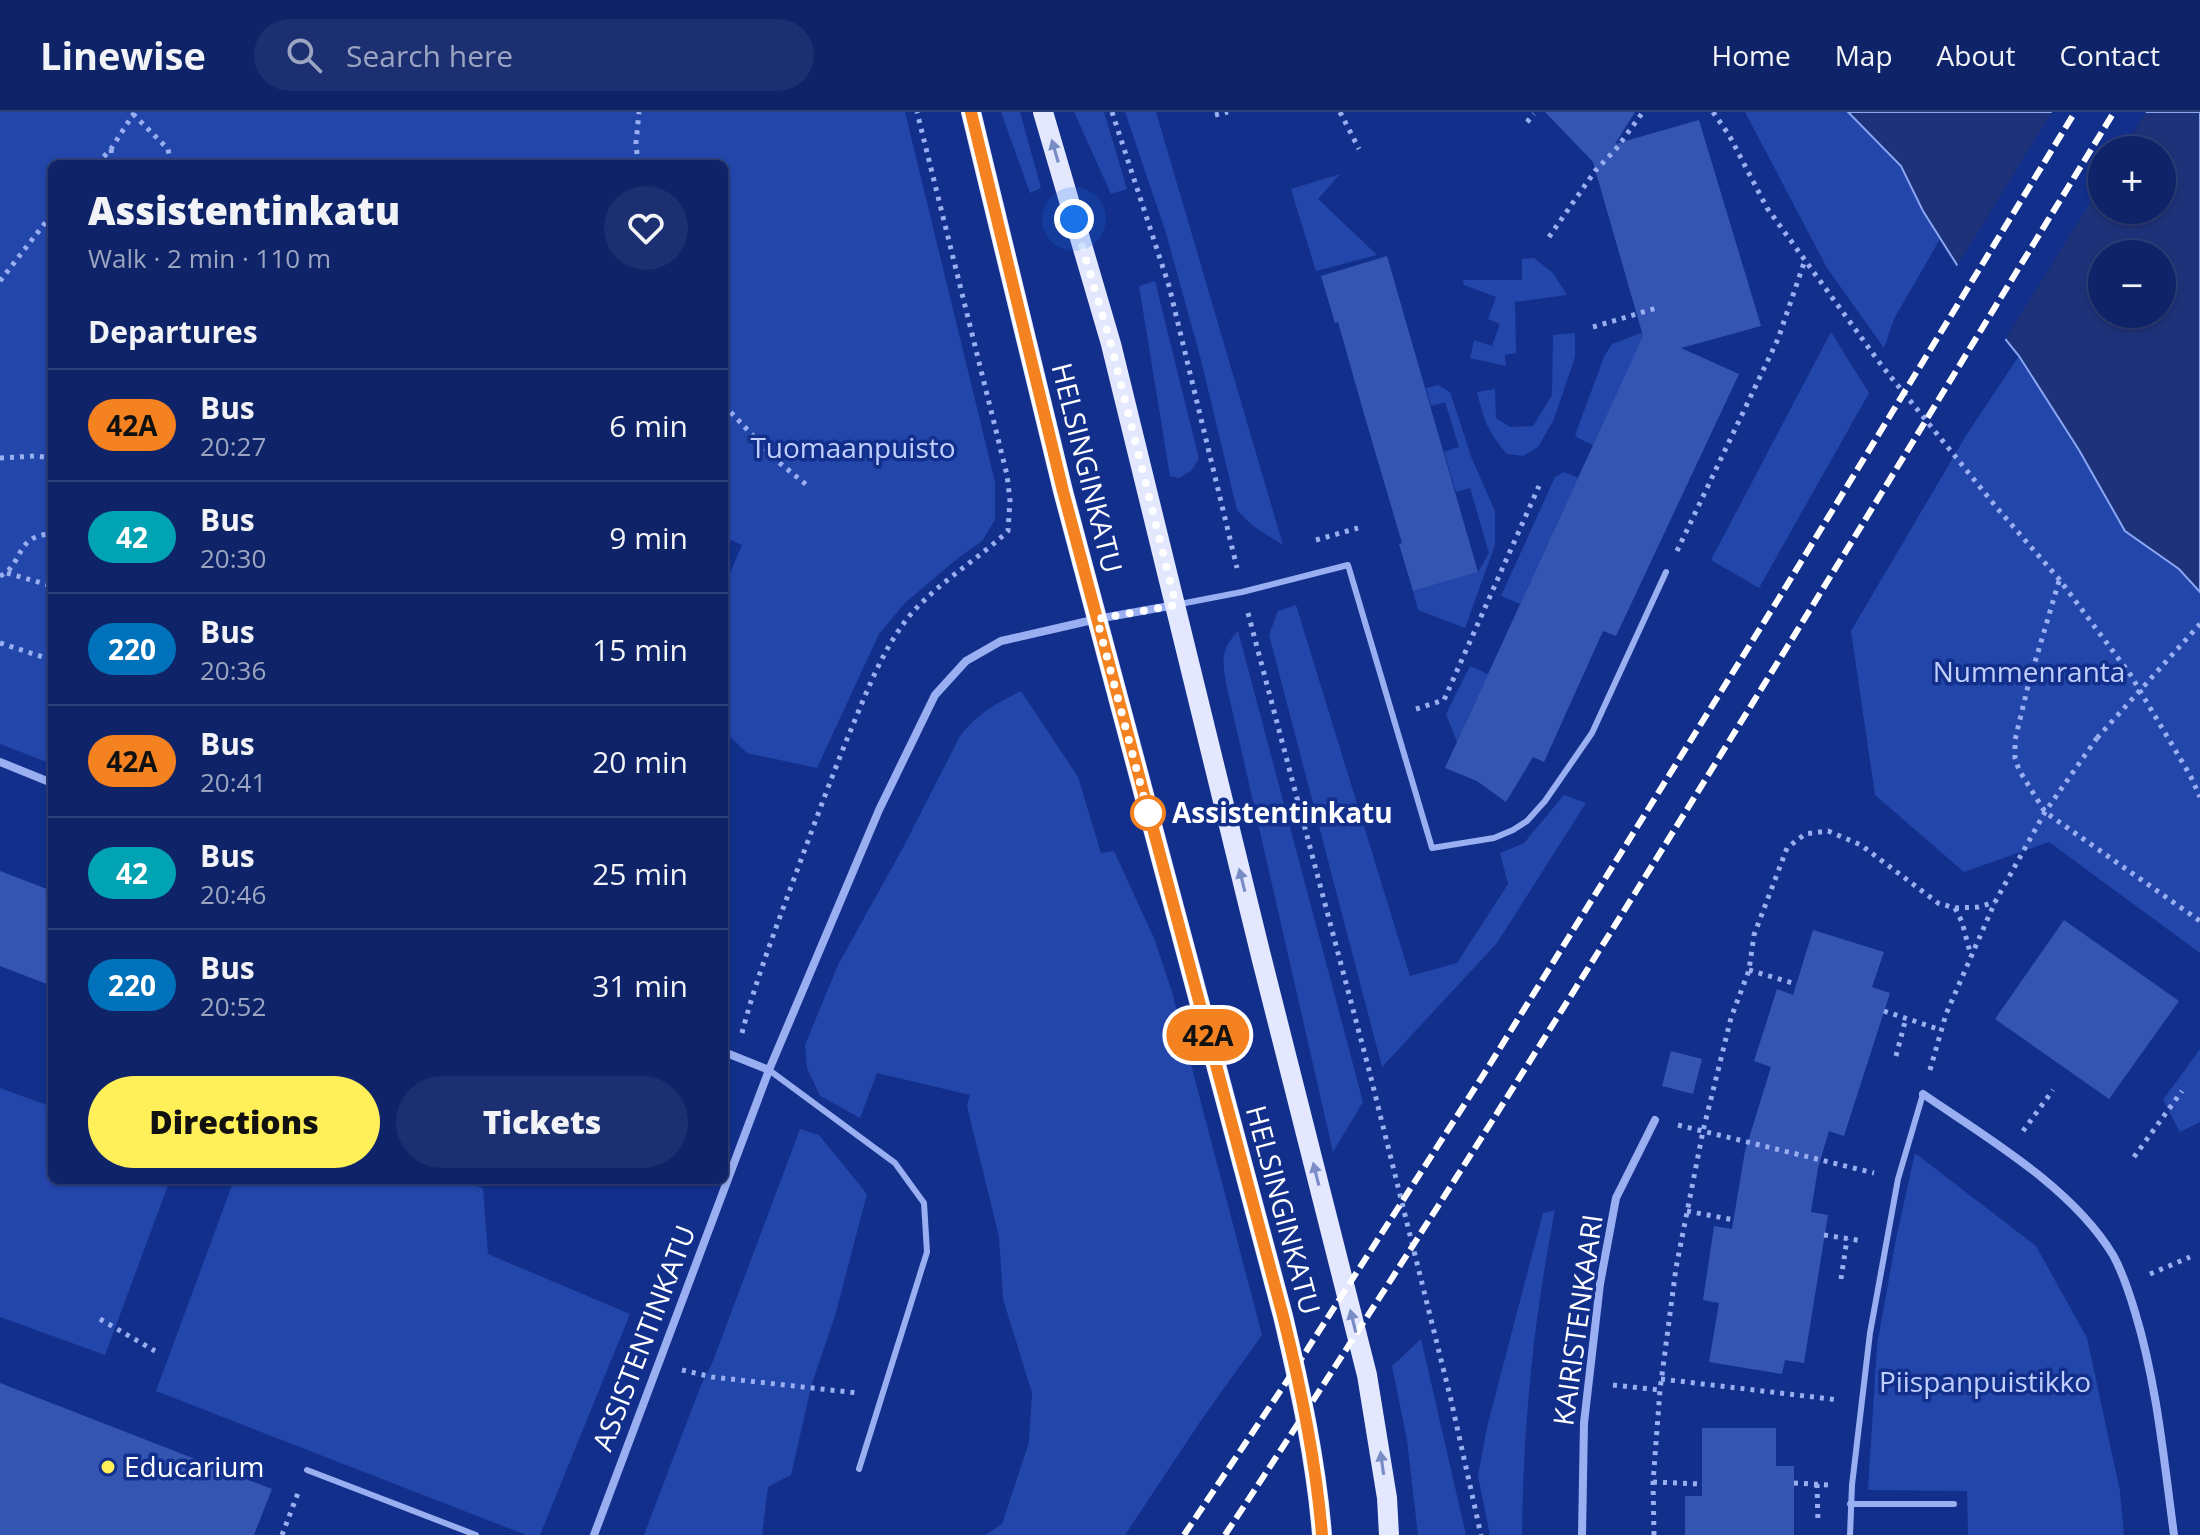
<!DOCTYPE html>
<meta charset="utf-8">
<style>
:root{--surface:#0e2368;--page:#1c2f71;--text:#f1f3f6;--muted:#9ba4c0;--line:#2e407c;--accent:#fff059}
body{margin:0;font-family:"Open Sans",sans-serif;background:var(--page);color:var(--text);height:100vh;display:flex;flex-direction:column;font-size:30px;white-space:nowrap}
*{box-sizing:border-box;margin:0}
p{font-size:26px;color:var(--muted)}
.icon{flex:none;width:44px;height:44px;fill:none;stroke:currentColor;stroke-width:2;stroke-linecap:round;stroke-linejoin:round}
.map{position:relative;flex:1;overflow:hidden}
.side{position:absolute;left:48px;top:48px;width:680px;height:1024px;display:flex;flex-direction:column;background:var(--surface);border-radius:12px;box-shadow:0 2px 6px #0004,0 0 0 2px var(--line)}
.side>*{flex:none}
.badge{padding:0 16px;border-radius:26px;font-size:28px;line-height:52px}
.tools{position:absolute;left:2088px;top:24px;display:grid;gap:16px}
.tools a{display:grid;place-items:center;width:88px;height:88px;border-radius:50%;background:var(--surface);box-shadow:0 2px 6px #0004,0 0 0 2px var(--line);font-size:40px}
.you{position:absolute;width:40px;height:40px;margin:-20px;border:6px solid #fff;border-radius:50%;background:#1a73e8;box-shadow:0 0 0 12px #1a73e833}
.map>.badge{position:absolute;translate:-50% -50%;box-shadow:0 0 0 4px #fff}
h2{padding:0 40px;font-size:30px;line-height:72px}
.round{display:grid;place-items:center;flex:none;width:84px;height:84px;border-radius:42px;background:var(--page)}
.head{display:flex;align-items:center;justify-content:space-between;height:136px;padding:0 40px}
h1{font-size:38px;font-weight:800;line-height:60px}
.cta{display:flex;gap:16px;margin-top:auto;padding:16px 40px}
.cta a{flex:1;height:92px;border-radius:48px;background:var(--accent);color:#111;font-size:32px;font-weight:800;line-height:92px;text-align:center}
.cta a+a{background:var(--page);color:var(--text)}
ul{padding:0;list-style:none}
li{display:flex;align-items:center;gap:24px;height:112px;padding:0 40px;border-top:2px solid var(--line)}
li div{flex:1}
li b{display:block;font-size:30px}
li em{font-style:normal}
li .badge{min-width:88px;font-weight:700;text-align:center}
header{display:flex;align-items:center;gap:48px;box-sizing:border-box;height:112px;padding:0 40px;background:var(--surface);border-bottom:2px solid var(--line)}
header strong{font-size:38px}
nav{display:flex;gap:44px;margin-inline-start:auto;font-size:28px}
.search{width:560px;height:72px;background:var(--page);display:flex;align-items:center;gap:20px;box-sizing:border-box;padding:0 28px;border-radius:44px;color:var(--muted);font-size:30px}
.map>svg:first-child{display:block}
</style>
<header>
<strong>Linewise</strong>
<div class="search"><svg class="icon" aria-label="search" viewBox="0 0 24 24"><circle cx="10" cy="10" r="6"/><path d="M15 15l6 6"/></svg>Search here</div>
<nav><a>Home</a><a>Map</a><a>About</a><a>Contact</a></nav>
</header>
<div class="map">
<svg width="2200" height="1423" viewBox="0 0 2200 1423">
<rect width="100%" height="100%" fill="#122f8b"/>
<g fill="#2346ab">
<polygon points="0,0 905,0 995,370 995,408 982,429 958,446 905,491 879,522 817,656 747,641 724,619 724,475 742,433 724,425 724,52 52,52 52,652 0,632"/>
<polygon points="1001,0 1020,0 1041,76 1030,81"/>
<polygon points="1074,0 1104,0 1127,77 1111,82"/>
<polygon points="1125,0 1156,0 1283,433 1253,414 1237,398 1201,248 1166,121"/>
<polygon points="1745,0 1848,0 1901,54 1923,99 1940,127 1894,207 1884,236 1827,156"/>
<polygon points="1340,62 1318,87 1377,143 1316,159 1291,77"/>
<polygon points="1534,146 1553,161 1567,183 1515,190 1516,241 1505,243 1506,254 1470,246 1474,228 1492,234 1500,212 1488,207 1496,185 1464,173 1463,168 1522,168 1522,147"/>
<polygon points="1155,169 1199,347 1191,359 1179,366 1170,364 1139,174"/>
<polygon points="1646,219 1593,333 1578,326 1575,323 1604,245 1612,232"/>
<polygon points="1831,220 1869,281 1759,476 1711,448"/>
<path d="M1575,221V245L1554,307L1538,335L1523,344L1507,342C1488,320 1484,309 1477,280L1495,277L1496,306L1510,315L1533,314L1552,283L1553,223Z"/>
<polygon points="2019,244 2080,338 2125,419 2179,457 2200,480 2200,841 2049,730 1964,760 1875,683 1851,519 1967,322"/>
<polygon points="1438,273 1450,280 1472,347 1495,399 1495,433 1465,516 1418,498 1413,479 1478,460 1489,441 1470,376 1456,380 1444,340 1459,335 1445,290 1431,294 1426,276"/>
<polygon points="1564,360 1578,366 1520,492 1501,484 1555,365"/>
<polygon points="1296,493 1410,864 1457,851 1508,772 1500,741 1524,731 1564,683 1586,691 1497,831 1382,955 1269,523 1278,499"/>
<path d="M1238,519L1363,990L1333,1040L1226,571C1222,547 1221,537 1238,519Z"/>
<polygon points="1470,554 1488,562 1457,630 1446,602"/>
<path d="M1021,579L1078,665L1101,741L1114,739L1154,826L1172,880L1262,1223L1202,1307L1125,1423H985L1002,1412L1029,1330L1032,1281L1003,1187L999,1125L967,994L970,983L877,961L860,1006L820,984L807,956L805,933L838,853L905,732L960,624C978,601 996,592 1021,579Z"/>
<polygon points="2200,937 2200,1010 2180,1020 2163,988"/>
<polygon points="0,976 52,995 52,1068 170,1068 105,1243 0,1205"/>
<polygon points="800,1017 819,1023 867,1082 835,1204 812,1271 791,1363 768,1375 762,1423 644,1423 701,1273 711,1254"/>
<polygon points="1915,1041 2036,1134 2087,1226 2120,1379 2124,1423 1968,1423 1967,1379 1868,1378 1877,1233 1896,1127"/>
<polygon points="234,1068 457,1068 483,1076 488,1142 630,1202 540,1423 526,1423 156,1279"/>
<path d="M1555,1098C1534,1204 1523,1314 1522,1423H1490L1478,1364L1487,1315L1543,1101Z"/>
<polygon points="1421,1227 1466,1423 1418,1423 1407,1328 1392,1254"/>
</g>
<path fill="#1d3278" stroke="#8aa7f5" stroke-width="2" fill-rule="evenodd" d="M1848,0H2200V480L2179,457L2125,419L2079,338L2019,244L1998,218L1923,99L1901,54ZM2102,38H2162V98H2102ZM2102,142H2162V202H2102Z"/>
<polygon fill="#122f8b" points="2052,0 2146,0 2122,38 2102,38 2102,71 2003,231 1955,157"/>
<g fill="#3555b3">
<polygon points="1545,0 1635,0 1615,32 1699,8 1761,214 1681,236 1739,262 1616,524 1603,519 1544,650 1533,645 1506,690 1477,669 1445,656 1643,224 1593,50"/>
<polygon points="1387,144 1478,460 1413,479 1399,432 1402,431 1364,302 1338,210 1335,211 1321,164"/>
<polygon points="0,759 52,779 52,874 0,854"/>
<polygon points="2064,808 2179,889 2109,987 1995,907"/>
<polygon points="1813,818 1884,840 1872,875 1890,881 1844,1024 1829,1019 1818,1056 1811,1100 1828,1103 1804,1251 1785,1248 1782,1262 1709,1250 1719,1191 1703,1188 1714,1114 1732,1117 1745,1039 1771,955 1754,949 1777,877 1793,883"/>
<polygon points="1671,939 1702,947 1693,982 1662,974"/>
<polygon points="0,1271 272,1377 254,1423 0,1423"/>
<polygon points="1702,1316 1776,1316 1776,1354 1794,1354 1794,1423 1685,1423 1685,1384 1702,1384"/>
</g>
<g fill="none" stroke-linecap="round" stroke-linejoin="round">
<g stroke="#99aff1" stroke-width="5" stroke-dasharray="4 6" stroke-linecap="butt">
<polyline points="1112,0 1169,174 1237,456"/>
<polyline points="1340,0 1359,37"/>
<polyline points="1713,0 1729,23 1767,96 1882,254 1997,396 2059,467 2130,562 2190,663 2200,685"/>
<polyline points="133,2 168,37 171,52"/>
<polyline points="1215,3 1228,0"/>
<polyline points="1527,10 1534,2"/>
<polyline points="111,37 113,52"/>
<polyline points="97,52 111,37 134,1"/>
<polyline points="638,52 636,31 639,0"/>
<polyline points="1549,125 1595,59 1616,37 1643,0"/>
<polyline points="0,169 52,102"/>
<polyline points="1593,215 1660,195"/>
<polyline points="724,293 776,348 808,374"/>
<polyline points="0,346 35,344 52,346"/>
<polyline points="1316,428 1358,416"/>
<polyline points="1677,439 1778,227 1805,148"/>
<polyline points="7,461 52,474"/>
<path d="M0,464C24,453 14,423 52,422"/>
<polyline points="2059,469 2028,574 2015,628 2015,646 2019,658 2045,700 2200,809"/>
<polyline points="1248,501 1369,958 1451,1288 1481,1423"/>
<polyline points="0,531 52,548"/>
<polyline points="1416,597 1444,588 1539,374"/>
<polyline points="1955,796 1962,810 1971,844"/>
<polyline points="1749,858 1796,872"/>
<polyline points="1884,899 1941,918"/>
<path d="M742,921C756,867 776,816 795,764C812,718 829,672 847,627C865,585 881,538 911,502C939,470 977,448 1008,419L1010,388L1007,363L917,0"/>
<polyline points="1896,944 1906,906"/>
<polyline points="1930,958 1946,902 1995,790 2045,700 2097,626"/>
<polyline points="1678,1013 1874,1061"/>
<polyline points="2023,1019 2053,978"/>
<polyline points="2134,1045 2182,979"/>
<polyline points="1687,1099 1734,1108"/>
<polyline points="1824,1123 1863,1129"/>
<polyline points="2150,1162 2190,1145"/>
<polyline points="1841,1167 1847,1127"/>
<polyline points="100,1207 155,1239"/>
<polyline points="682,1258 712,1265 858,1281"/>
<polyline points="1661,1267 1839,1288"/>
<polyline points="1613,1273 1660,1278"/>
<polyline points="1653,1370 1702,1372"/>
<polyline points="1794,1371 1829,1373"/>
<polyline points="1817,1372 1818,1411"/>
<polyline points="282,1423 298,1381"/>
<polyline points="1654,1423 1653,1370 1660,1278 1676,1156 1703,1019 1731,906 1749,858 1754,823 1787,736 1805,722 1828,719 1861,733 1938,791 1955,796 1978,795 1995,790"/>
</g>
<g stroke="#99aff1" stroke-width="6">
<polyline points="1180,492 1242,480 1348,453 1432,736 1494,726 1513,718 1527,709 1545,689 1592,621 1666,460"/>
<polyline points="769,958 895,1051 924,1091 927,1140 859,1357"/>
<polyline points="307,1358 476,1423"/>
<polyline points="1850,1392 1954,1392"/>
<polyline points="1850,1423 1852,1373 1870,1221 1898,1067 1923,982"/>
</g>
<g stroke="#99aff1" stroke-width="8">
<polyline points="0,650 52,671"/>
<polyline points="724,940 769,958"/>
<path d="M1923,982C1987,1026 2072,1075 2113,1143C2123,1161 2129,1180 2135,1200C2157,1272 2164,1349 2174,1423"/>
<polyline points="594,1423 769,958 879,698 935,583 966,549 1001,529 1097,507 1175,493"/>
<polyline points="1582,1423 1584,1311 1600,1172 1616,1086 1655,1008"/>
</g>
<g stroke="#e3e8ff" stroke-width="20">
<path d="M971,0L1063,379L1283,1204C1300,1276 1316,1348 1322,1423"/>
<polyline points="1043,0 1111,232 1261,844 1367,1263 1387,1386 1389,1423"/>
</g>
<g stroke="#fff" stroke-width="6" stroke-dasharray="14 6" stroke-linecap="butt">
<polyline points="1184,1423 1287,1269 1482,965 1779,486 2075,0"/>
<path d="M1225,1423C1533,956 1823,477 2114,0"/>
</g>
<polyline stroke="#99aff1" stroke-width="5" stroke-dasharray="4 6" stroke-linecap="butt" points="2097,626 2200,512"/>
</g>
<defs><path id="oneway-solid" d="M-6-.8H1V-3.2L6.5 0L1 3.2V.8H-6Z" transform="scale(2)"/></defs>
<g fill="#7a8cc5">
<use href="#oneway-solid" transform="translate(1055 39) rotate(-106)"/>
<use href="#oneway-solid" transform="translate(1242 768) rotate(-104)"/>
<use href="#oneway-solid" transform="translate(1316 1062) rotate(-104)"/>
<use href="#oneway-solid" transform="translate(1353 1209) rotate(-104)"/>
<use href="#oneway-solid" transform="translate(1382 1351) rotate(-98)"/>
</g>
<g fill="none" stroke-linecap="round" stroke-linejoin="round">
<defs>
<path id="line" d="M971,0L1063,379L1283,1204C1301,1276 1316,1348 1322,1423"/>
</defs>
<use href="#line" stroke="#fff" stroke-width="18"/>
<use href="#line" stroke="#f58220" stroke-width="12"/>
<polyline stroke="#fff" stroke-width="8" stroke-dasharray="0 14.4" points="1074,107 1111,232 1176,493 1097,507 1148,701"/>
</g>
<circle fill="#fff" stroke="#f58220" stroke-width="4" cx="1148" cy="701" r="16"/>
<circle fill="#fff059" stroke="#122f8b" stroke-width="3" cx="108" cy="1355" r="8"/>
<g text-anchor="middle" stroke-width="7" stroke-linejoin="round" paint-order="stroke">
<g font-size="28" fill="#c0cffc" stroke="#122f8b">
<text x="853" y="346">Tuomaanpuisto</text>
<text x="2029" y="570">Nummenranta</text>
<text x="1985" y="1280">Piispanpuistikko</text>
</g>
<g font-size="28" fill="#fff" stroke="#122f8b">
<text transform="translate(1087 356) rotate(76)" y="10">HELSINGINKATU</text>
<text transform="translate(1283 1098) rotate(75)" y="10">HELSINGINKATU</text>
<text transform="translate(1578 1208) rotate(-82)" y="10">KAIRISTENKAARI</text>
<text transform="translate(644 1226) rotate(-69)" y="10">ASSISTENTINKATU</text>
</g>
<g font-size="28" font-weight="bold" fill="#fff" stroke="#122f8b" text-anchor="start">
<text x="1172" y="711">Assistentinkatu</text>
</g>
<g font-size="28" fill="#fff" stroke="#122f8b" text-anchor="start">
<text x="124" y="1365">Educarium</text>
</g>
</g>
</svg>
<div class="tools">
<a>+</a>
<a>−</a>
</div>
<div class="you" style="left:1074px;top:107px"></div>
<b class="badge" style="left:1208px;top:923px;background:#f58220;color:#111">42A</b>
<section class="side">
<div class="head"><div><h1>Assistentinkatu</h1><p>Walk · 2 min · 110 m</p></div><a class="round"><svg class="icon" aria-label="heart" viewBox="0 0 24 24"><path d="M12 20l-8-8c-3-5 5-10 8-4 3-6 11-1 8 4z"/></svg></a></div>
<h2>Departures</h2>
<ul>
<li><span class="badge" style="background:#f58220;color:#111">42A</span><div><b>Bus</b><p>20:27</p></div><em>6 min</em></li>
<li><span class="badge" style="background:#00a3b4;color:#fff">42</span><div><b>Bus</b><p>20:30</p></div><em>9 min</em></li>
<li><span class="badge" style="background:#0072bc;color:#fff">220</span><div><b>Bus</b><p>20:36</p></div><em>15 min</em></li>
<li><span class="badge" style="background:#f58220;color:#111">42A</span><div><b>Bus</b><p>20:41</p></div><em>20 min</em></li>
<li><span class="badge" style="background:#00a3b4;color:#fff">42</span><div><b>Bus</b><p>20:46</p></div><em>25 min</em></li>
<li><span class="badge" style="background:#0072bc;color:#fff">220</span><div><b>Bus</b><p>20:52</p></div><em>31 min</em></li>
</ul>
<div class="cta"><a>Directions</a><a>Tickets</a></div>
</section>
</div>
